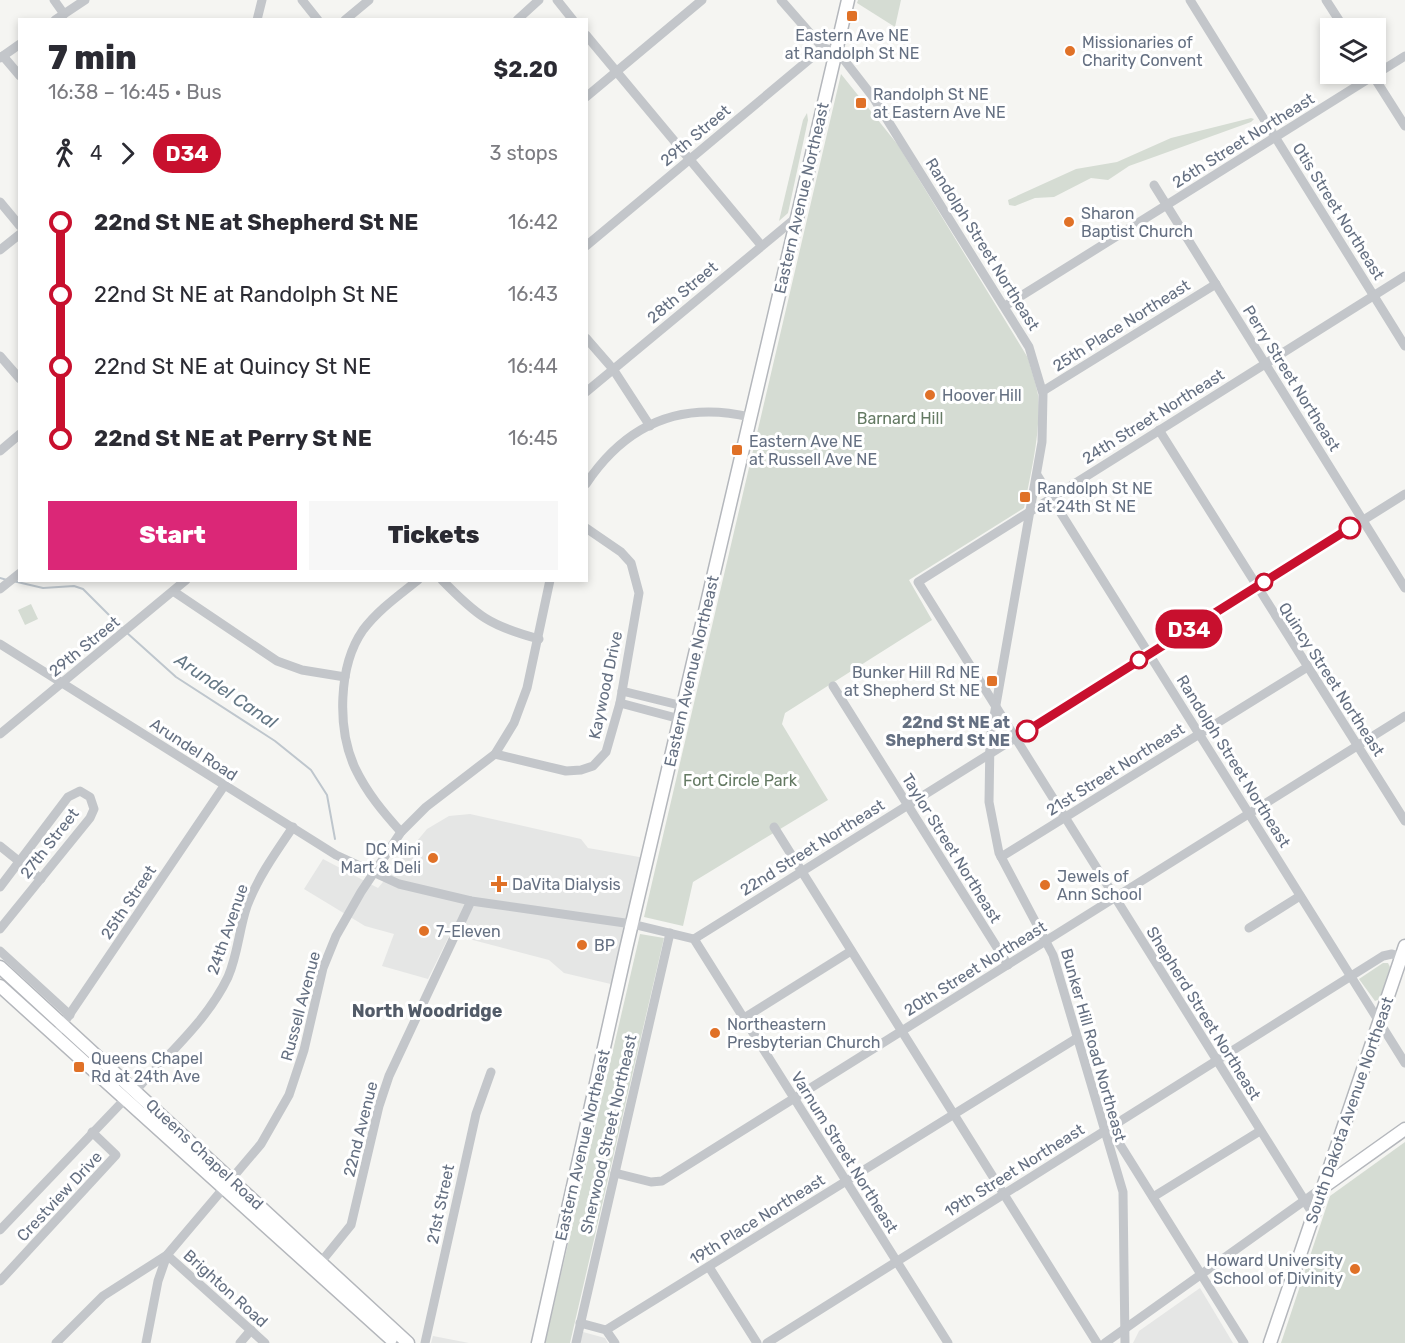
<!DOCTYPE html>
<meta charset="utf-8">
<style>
:root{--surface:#fff;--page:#f7f7f7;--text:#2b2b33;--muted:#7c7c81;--accent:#db2777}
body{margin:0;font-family:Rubik,sans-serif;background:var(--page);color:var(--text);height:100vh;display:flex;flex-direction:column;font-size:22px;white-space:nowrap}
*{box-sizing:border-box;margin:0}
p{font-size:20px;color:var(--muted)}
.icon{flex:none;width:33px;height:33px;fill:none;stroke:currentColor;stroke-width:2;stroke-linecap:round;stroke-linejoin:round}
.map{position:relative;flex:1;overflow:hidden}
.panel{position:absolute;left:18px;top:18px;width:570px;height:564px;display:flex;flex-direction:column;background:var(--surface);border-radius:0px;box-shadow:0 3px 9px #0003}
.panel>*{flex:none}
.badge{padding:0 12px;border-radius:20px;font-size:21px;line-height:39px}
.tools{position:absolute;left:1320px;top:18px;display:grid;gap:12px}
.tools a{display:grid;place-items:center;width:66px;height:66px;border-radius:0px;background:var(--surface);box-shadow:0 3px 9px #0003;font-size:30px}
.map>.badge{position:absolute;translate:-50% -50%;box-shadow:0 0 0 3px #fff}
.legs{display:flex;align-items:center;gap:9px;height:66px;padding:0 30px;font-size:20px}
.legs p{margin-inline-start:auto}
.overview{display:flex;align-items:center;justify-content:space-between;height:102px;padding:0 30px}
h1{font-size:33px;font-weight:800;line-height:45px}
.primary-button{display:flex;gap:12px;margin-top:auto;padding:12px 30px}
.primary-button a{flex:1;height:69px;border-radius:0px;background:var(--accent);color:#fff;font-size:24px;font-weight:800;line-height:69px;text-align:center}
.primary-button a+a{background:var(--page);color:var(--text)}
ul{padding:0 30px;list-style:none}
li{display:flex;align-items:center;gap:21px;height:72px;font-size:22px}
li i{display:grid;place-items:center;width:9px;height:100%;margin:0 8px;background:currentColor}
li i::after{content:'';width:15px;height:15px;margin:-8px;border:4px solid;border-radius:50%;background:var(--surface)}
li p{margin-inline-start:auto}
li:first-child i{background:linear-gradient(#0000 50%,currentColor 0)}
li:last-child i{background:linear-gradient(currentColor 50%,#0000 0)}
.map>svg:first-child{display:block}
</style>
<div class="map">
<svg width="1405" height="1343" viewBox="0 0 1405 1343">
<rect width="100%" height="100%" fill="#f5f5f2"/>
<g fill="#e5e6e5">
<polygon points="470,814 581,839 588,848 645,858 615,985 564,973 549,960 450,934 428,979 382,966 394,934 365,926 304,889 323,859 378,888 427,829 449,816"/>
<polygon points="1200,1288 1233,1343 1133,1343 1139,1331"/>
<polygon points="583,1332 605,1338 608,1343 580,1343"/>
<polygon points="433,1336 469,1343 431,1343"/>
</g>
<g fill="#d5dcd3">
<polygon points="858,0 901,0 895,27 857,3"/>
<path d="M841,74L898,145L1028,358C1031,370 1036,383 1038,395C1041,433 1031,471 1024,508L909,580L932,620L785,713L782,724L785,729L828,800L693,882L683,926L644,917Z"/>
<polygon points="807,113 808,120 788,213 779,221 803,120"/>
<polygon points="1251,118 1254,119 1251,122 1129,166 1108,180 1091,178 1054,197 1035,198 1015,206 1009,205 1008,200 1076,169 1117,162 1171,138"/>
<polygon points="31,604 38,619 25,625 18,610"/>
<polygon points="640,934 664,938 570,1343 545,1343"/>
<polygon points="1383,963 1388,963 1390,967 1380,999 1375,1001 1359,979"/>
<polygon points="1405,1142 1405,1343 1281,1343 1330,1196"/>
</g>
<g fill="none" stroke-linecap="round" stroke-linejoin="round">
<g stroke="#bec6cd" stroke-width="2">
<polyline points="0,578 7,580"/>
<polyline points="13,581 43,588 74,586 83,589 122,628"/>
<polyline points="126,632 176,677 275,741 311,770 327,795 335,839"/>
</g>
<defs>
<g id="major">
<polyline points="0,967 408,1343"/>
<polyline points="0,986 391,1339"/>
<polyline points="1322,1188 1405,1129"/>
<polyline points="538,1343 626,949 848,0"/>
<polyline points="1270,1343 1405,946"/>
</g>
</defs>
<use href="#major" stroke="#b4b7bc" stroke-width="15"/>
<g stroke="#c3c6ca" stroke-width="9">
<polyline points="54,0 64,14"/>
<polyline points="302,0 318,20"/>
<polyline points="557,0 573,20"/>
<polyline points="781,0 823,48 836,51 845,61 873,97 1029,347 1043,394 1042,442 990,739 989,802 999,853 1053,955 1123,1192 1125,1343"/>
<polyline points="1190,0 1405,346"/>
<polyline points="1326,0 1344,28"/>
<polyline points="55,20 85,0"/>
<polyline points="257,20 262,0"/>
<polyline points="345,20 369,0"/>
<polyline points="517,20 539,0"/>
<polyline points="586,35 761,245"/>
<polyline points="3,56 20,76"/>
<polyline points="0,58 20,44"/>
<polyline points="1372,74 1405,126"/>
<polyline points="586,97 702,0"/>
<polyline points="1154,185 1405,588"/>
<polyline points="0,202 20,226"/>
<polyline points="586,246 823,48"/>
<polyline points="0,250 20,234"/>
<polyline points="1005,306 1405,56"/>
<polyline points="586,338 613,369 650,426"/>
<polyline points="0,356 20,379"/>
<polyline points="1043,391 1216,284"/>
<polyline points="586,392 797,217"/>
<polyline points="1159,430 1405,821"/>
<polyline points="0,451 20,434"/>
<polyline points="1037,475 1405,1063"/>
<path d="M586,484C626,424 681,401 750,417"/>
<path d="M442,580C477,616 490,626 539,639"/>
<polyline points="0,589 20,573"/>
<polyline points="173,591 277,661 302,670 345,677"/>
<polyline points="0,644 336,855 399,884 471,901 632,924 694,939 948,1343"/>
<polyline points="833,686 1008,965"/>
<polyline points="622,691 683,706"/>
<polyline points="620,703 680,719"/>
<polyline points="0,734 186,580"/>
<polyline points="495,754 566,771 581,770 593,766 606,752 620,703 639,593 631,563 621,552 586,528"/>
<polyline points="774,827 1097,1343"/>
<path d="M401,832C383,812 367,793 355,768C337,729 338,666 363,630C378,610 398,596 418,580"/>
<polyline points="0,846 41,879"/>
<polyline points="1001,857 1306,668"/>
<polyline points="0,887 68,797 80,791 90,797 94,809 90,818 0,929"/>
<polyline points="1249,928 1300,896"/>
<polyline points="694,939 1405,494"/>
<polyline points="0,951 70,1015"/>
<polyline points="744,1018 851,951"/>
<polyline points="59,1030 224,786"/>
<path d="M136,1090C168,1054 207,1021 228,977C238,954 239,929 247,906C258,877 276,852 293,827"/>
<polyline points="1106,1130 1114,1135 1244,1343"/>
<polyline points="615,1173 651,1182 662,1181 1405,716"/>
<polyline points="1153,1197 1260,1131"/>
<polyline points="1313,1214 918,582 1405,276"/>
<polyline points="0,1230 126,1098"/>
<polyline points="321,1262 351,1225 379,1106 389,1076 471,901"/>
<polyline points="709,1267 757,1343"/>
<polyline points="0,1281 116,1155 92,1132"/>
<polyline points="580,1323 606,1330 615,1343"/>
<polyline points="606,1330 1077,1038"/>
<polyline points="56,1343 103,1296 167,1255 261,1144 289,1095 304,1050 323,968 336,936 361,892 401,832 426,807 495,754 514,723 527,688 550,580"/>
<polyline points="146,1343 158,1281 167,1255 265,1343"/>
<polyline points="240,1343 251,1330"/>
<polyline points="425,1343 476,1114 491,1072"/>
<polyline points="576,1343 670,933"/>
<polyline points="767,1343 1383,956 1392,954 1401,957"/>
<polyline points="1105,1343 1322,1188"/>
</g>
<use href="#major" stroke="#fff" stroke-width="12"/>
</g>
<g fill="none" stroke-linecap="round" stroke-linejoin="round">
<defs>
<polyline id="line-1" points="1027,731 1350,528"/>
</defs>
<use href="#line-1" stroke="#fff" stroke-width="14"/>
<use href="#line-1" stroke="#c8102e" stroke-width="9"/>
</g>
<g fill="#e07127" stroke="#fff" stroke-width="2">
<rect x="846" y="10" width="12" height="12" rx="3"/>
<circle cx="1070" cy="51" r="6"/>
<rect x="855" y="97" width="12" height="12" rx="3"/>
<circle cx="1069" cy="222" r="6"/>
<circle cx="930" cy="395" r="6"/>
<rect x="731" y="444" width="12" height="12" rx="3"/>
<rect x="1019" y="491" width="12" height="12" rx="3"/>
<rect x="986" y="675" width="12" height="12" rx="3"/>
<circle cx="433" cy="858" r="6"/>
<path d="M496 875h6v6h6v6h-6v6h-6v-6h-6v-6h6z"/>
<circle cx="1045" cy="885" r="6"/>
<circle cx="424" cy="931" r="6"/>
<circle cx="582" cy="945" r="6"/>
<circle cx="715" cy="1033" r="6"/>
<rect x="73" y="1061" width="12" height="12" rx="3"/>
<circle cx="1355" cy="1269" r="6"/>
</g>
<g fill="#fff" stroke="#c8102e" stroke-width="3">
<circle cx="1350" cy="528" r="10"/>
<circle cx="1264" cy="582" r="8"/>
<circle cx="1139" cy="660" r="8"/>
<circle cx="1027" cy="731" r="10"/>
</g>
<g text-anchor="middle" stroke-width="6" stroke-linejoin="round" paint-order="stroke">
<g font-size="16" fill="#657082" stroke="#fff" text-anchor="start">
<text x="852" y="41" text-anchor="middle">Eastern Ave NE<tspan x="852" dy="18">at Randolph St NE</tspan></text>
<text x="1082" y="48">Missionaries of<tspan x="1082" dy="18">Charity Convent</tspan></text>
<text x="873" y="100">Randolph St NE<tspan x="873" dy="18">at Eastern Ave NE</tspan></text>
<text x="1081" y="219">Sharon<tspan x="1081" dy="18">Baptist Church</tspan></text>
<text x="942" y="401">Hoover Hill</text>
<text x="749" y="447">Eastern Ave NE<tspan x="749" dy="18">at Russell Ave NE</tspan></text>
<text x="1037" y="494">Randolph St NE<tspan x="1037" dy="18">at 24th St NE</tspan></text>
<text x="980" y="678" text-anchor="end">Bunker Hill Rd NE<tspan x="980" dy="18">at Shepherd St NE</tspan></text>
<text x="421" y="855" text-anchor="end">DC Mini<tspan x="421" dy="18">Mart &amp; Deli</tspan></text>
<text x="1057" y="882">Jewels of<tspan x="1057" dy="18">Ann School</tspan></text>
<text x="512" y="890">DaVita Dialysis</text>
<text x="436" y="937">7-Eleven</text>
<text x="594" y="951">BP</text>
<text x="727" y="1030">Northeastern<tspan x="727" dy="18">Presbyterian Church</tspan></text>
<text x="91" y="1064">Queens Chapel<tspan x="91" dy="18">Rd at 24th Ave</tspan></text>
<text x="1343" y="1266" text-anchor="end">Howard University<tspan x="1343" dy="18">School of Divinity</tspan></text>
</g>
<g font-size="16" fill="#657082" stroke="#fff">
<text transform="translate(695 135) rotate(-40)" y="6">29th Street</text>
<text transform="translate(1243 140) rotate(-32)" y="6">26th Street Northeast</text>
<text transform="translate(801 198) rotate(-77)" y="6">Eastern Avenue Northeast</text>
<text transform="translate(1339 211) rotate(58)" y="6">Otis Street Northeast</text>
<text transform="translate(983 244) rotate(58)" y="6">Randolph Street Northeast</text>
<text transform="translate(682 292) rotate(-40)" y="6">28th Street</text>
<text transform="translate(1121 325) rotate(-32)" y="6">25th Place Northeast</text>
<text transform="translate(1292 378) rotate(58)" y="6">Perry Street Northeast</text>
<text transform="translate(1153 416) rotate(-32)" y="6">24th Street Northeast</text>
<text transform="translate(84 646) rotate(-39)" y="6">29th Street</text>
<text transform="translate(691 671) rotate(-77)" y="6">Eastern Avenue Northeast</text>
<text transform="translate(1332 679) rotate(57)" y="6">Quincy Street Northeast</text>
<text transform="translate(605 685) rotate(-78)" y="6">Kaywood Drive</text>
<text transform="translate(194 749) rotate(33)" y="6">Arundel Road</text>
<text transform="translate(1234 761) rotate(58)" y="6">Randolph Street Northeast</text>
<text transform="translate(1115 769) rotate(-32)" y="6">21st Street Northeast</text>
<text transform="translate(49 843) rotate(-52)" y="6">27th Street</text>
<text transform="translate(812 847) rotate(-32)" y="6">22nd Street Northeast</text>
<text transform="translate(952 848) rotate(58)" y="6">Taylor Street Northeast</text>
<text transform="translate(128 902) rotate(-56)" y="6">25th Street</text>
<text transform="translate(227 929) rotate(-71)" y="6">24th Avenue</text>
<text transform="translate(975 968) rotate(-32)" y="6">20th Street Northeast</text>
<text transform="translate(300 1006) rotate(-75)" y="6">Russell Avenue</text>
<text transform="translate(1204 1013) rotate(58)" y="6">Shepherd Street Northeast</text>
<text transform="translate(1094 1045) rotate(74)" y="6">Bunker Hill Road Northeast</text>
<text transform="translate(1349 1110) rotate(-71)" y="6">South Dakota Avenue Northeast</text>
<text transform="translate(360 1129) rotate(-76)" y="6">22nd Avenue</text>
<text transform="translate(608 1134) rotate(-77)" y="6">Sherwood Street Northeast</text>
<text transform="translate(582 1145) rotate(-77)" y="6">Eastern Avenue Northeast</text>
<text transform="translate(845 1152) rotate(58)" y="6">Varnum Street Northeast</text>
<text transform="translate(205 1154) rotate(43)" y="6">Queens Chapel Road</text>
<text transform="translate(1014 1170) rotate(-32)" y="6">19th Street Northeast</text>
<text transform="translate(59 1196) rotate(-47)" y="6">Crestview Drive</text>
<text transform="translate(440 1204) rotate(-78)" y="6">21st Street</text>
<text transform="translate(757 1219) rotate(-32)" y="6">19th Place Northeast</text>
<text transform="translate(226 1288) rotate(42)" y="6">Brighton Road</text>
</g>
<g font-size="16" fill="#647a63" stroke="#fff">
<text x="900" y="424">Barnard Hill</text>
<text x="740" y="786">Fort Circle Park</text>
</g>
<g font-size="16" font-weight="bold" fill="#657082" stroke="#fff" text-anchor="end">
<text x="1010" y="728">22nd St NE at<tspan x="1010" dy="18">Shepherd St NE</tspan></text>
</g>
<g font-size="18" font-style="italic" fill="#657886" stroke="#fff">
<text transform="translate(226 691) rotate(34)" y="6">Arundel Canal</text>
</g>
<g font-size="18" font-weight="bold" fill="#525b68" stroke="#fff">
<text x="427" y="1017">North Woodridge</text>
</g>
</g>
</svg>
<div class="tools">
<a><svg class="icon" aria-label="layers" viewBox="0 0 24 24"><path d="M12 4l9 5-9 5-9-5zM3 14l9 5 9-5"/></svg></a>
</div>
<b class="badge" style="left:1189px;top:629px;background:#c8102e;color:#fff">D34</b>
<section class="panel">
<div class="overview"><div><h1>7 min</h1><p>16:38 – 16:45 · Bus</p></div><b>$2.20</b></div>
<div class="legs"><svg class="icon" aria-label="walk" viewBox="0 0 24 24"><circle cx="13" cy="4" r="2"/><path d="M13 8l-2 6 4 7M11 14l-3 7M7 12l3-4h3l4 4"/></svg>4<svg class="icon" aria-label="forward" viewBox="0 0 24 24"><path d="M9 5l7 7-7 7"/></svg><b class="badge" style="background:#c8102e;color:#fff">D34</b><p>3 stops</p></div>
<ul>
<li><i style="color:#c8102e"></i><b>22nd St NE at Shepherd St NE</b><p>16:42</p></li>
<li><i style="color:#c8102e"></i><span>22nd St NE at Randolph St NE</span><p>16:43</p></li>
<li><i style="color:#c8102e"></i><span>22nd St NE at Quincy St NE</span><p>16:44</p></li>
<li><i style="color:#c8102e"></i><b>22nd St NE at Perry St NE</b><p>16:45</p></li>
</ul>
<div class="primary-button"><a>Start</a><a>Tickets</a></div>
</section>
</div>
